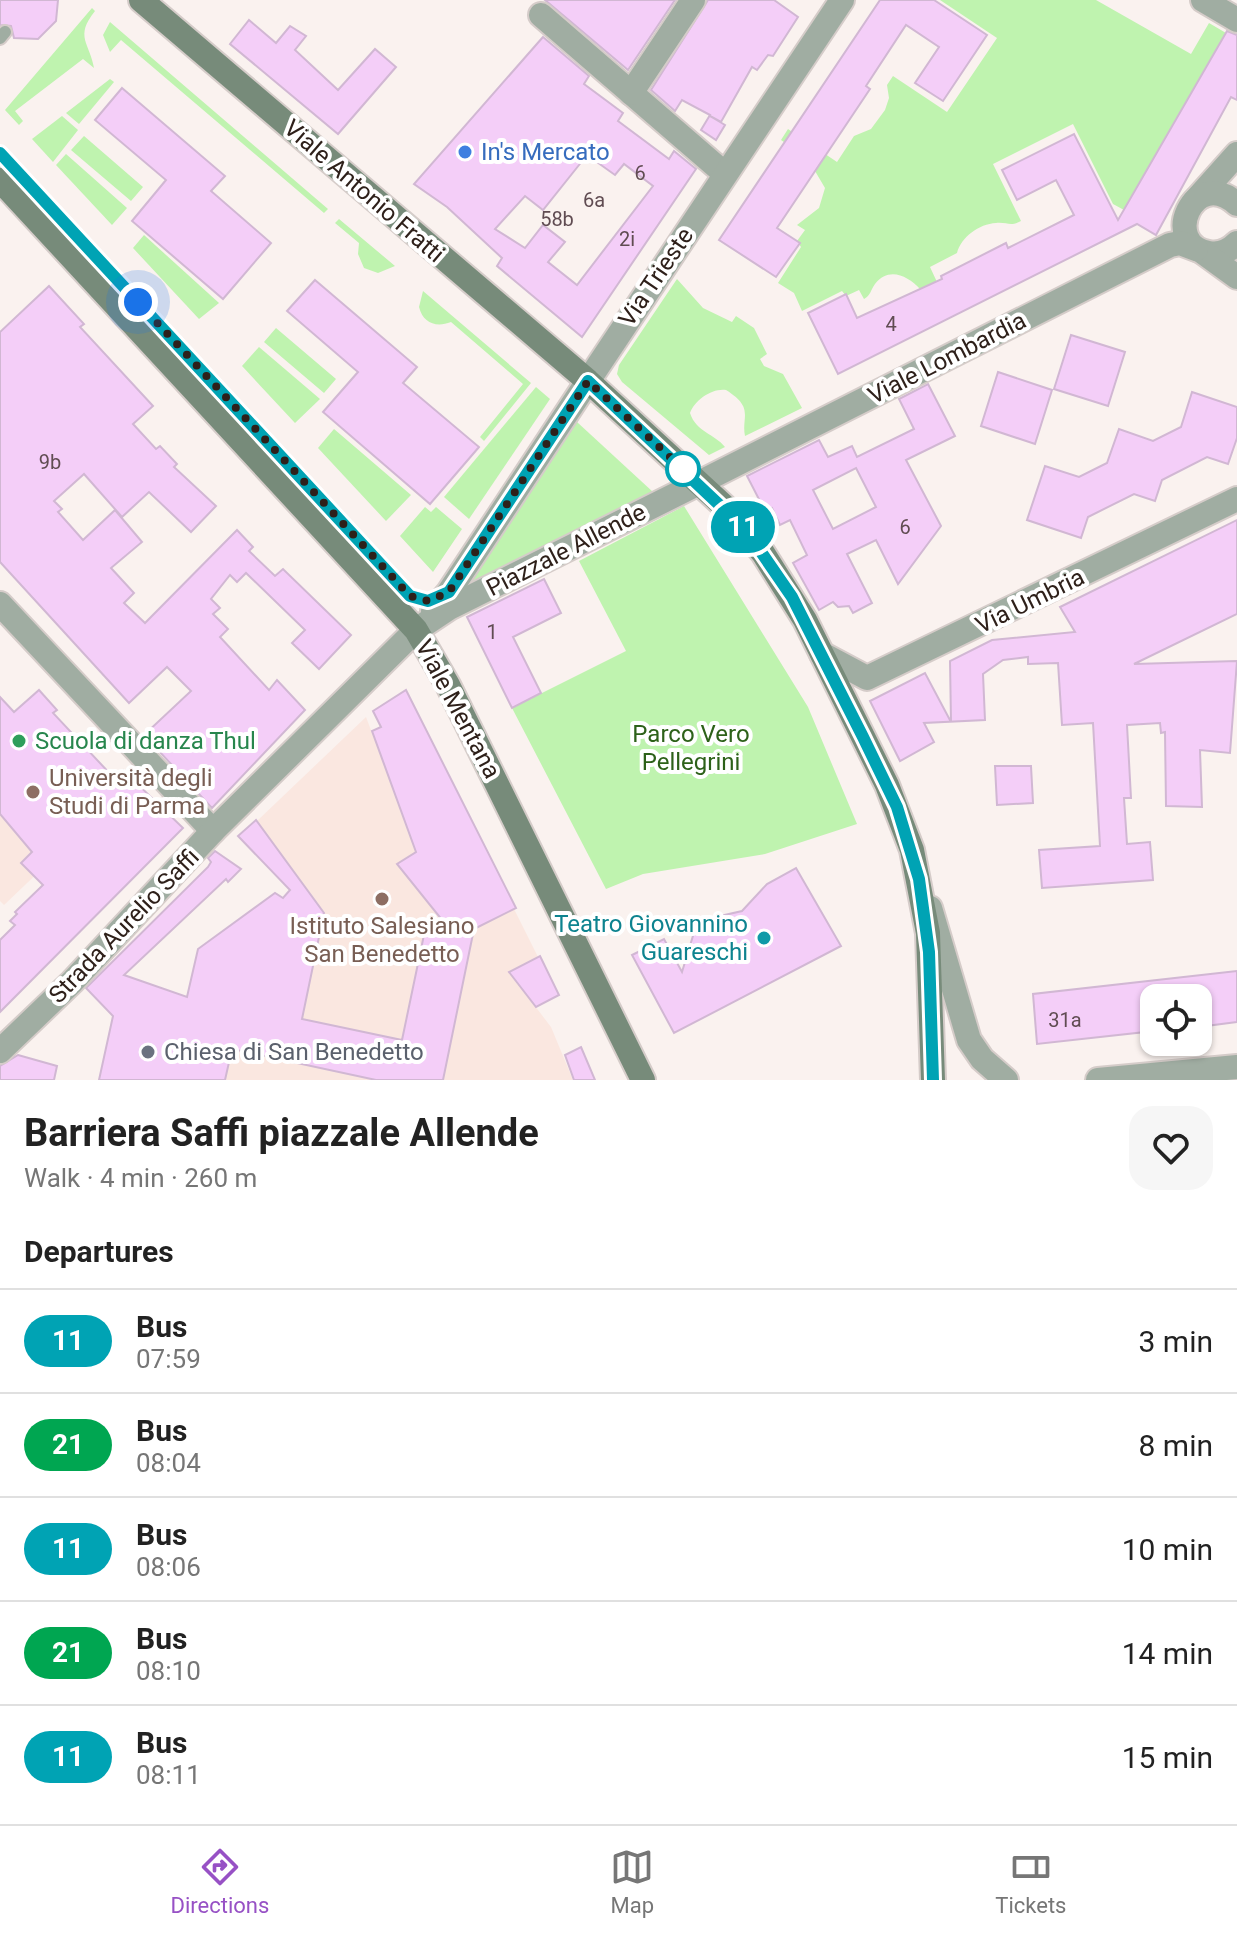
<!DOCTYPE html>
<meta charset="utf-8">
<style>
:root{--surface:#fff;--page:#f6f6f6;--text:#222;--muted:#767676;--line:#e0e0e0;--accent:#9751c5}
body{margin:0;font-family:Roboto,sans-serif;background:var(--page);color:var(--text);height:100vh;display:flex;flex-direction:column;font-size:30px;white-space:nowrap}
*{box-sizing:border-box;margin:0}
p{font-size:26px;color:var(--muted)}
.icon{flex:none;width:44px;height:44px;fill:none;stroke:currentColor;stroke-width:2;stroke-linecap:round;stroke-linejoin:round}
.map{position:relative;height:1080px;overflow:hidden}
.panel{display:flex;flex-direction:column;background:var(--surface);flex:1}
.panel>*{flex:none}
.badge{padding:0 16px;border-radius:26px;font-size:28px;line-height:52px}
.tools{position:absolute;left:1140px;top:984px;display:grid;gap:16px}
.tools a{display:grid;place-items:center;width:72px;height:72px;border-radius:16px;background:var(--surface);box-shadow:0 2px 6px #0004;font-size:40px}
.you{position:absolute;width:40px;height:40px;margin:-20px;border:6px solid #fff;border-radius:50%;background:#1a73e8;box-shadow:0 0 0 12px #1a73e833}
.map>.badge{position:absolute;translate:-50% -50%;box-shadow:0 0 0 4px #fff}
h2{padding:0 24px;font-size:30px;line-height:72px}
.round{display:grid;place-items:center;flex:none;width:84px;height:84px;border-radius:24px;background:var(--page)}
.overview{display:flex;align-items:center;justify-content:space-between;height:136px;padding:0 24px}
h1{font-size:38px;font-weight:700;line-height:60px}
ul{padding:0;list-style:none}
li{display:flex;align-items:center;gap:24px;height:104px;padding:0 24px;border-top:2px solid var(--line)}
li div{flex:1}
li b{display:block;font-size:30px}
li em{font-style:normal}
li .badge{min-width:88px;font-weight:700;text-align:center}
.menu{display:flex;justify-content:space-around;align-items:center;height:112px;border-top:2px solid var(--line);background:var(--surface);font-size:22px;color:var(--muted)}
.menu a{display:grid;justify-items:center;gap:4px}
.menu .selected{color:var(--accent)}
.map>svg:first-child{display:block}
</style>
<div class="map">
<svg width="1237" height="1080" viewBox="0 0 1237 1080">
<rect width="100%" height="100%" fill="#faf2ef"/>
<g fill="#fae7e0">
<polygon points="0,712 91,822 4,905 0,901"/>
<polygon points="366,717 417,851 514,909 538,957 509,972 551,1027 573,1080 184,1080 228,958 313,897 257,821"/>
</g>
<g fill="#bff3af">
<path d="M940,0H1096L1191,54L1209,23L1226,33L1124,210L1113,204L1073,124L993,164L1021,221C1010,227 1008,222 996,223C979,224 961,237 957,253L930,267L950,310L941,315L926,286L920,289C908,276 889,266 875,284C870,291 871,295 864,299L859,290L846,296L842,291L802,311L794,293L778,283L801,247L797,241L805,230L797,225L819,208L825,188L815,171L817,165L781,140L788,129L837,162L854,136L871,129L885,110L889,98L887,85L893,76L947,112L997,38Z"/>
<path d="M92,8L95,11C74,37 90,43 94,68L83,59L15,111L23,121L19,125L5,110Z"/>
<polygon points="110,22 328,209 324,213 121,40 110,52 103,35"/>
<polygon points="110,79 114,82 79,124 66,113"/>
<polygon points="62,116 78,130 53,162 32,139"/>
<polygon points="84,136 143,187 131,201 71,150"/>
<polygon points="66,154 127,208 112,225 56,165"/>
<polygon points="339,219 395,266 378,273 364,268 358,254 359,243 335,223"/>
<polygon points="144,235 219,303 199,319 133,248"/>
<path d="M677,279L703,308L732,322L736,316L754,328L767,354L760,359L764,366L783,374L802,408L745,436C741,417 755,408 726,390C712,388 695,400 690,413C696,432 715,434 725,447L709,455L622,382L617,374L619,365Z"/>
<path d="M423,291L531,383L484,441L480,437L523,384L451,322C436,328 423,323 419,307Z"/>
<polygon points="276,328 336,379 324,393 264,342"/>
<polygon points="259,347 320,399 295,423 242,366"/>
<polygon points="536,387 550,399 469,519 444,497"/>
<polygon points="577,422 653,492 470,583 470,582"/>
<polygon points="334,429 411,495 386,521 318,448"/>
<polygon points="684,506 808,707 857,824 765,854 643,874 606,889 512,708 626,651 579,561"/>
<polygon points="425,507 431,512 436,507 462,529 433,572 400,536"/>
</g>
<g fill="#f4cef8" stroke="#d1b7d3" stroke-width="2" fill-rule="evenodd">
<polygon points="0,0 58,0 56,21 38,39 14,38 11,26 0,25"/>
<polygon points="545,0 675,0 628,70"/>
<polygon points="708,0 774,0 798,17 773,56 768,55 757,70 752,67 721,122 710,116 725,125 716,140 701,130 710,115 682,100 675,111 651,90"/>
<polygon points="880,0 934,0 987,35 943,101 915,83 939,47 906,25 866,86 870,89 777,228 800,243 776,277 719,240"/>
<polygon points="249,20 276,43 290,26 306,36 295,50 338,90 375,49 396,67 338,134 230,44"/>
<polygon points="1227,31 1237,35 1237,100 1231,97 1156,235 1137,224 838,374 808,313 846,294 857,318 942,279 941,276 1006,243 1008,248 1074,215 1056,180 1017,200 1002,170 1074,134 1118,220"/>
<path d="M543,37L589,76L584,84L623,113L618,121L669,159L674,151L696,169L582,337L497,266L502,258L447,207L414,184ZM587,155L615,175L624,164L653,186L577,285L548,262L565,242L543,225L525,248L495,229L525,196L543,210Z"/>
<polygon points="122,88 225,176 211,191 271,243 223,299 132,221 166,180 95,120"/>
<polygon points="315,280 417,367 403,383 479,447 430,504 323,412 358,372 287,311"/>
<polygon points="49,286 84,324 80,327 153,406 133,424 156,449 160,446 177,464 174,467 216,506 191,532 149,492 122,517 84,474 54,501 62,509 58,512 83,540 115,510 142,542 111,568 134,593 124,603 145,623 237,530 253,547 249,551 275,576 283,569 351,635 319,669 292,643 305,630 246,573 237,582 230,575 211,599 220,608 213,614 228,629 220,637 269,690 277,680 305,710 212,808 144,735 191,691 167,667 129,703 0,562 0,332"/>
<polygon points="1071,335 1125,352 1108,406 1054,389"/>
<polygon points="998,372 1052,390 1035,444 981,426"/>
<path d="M928,384L955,436L906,460L941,526L898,584L876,540L847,554L872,603L853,613L849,606L838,607L833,602L819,610L793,563L807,555L790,520L780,525L772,508L765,511L747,476L819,440L828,457L852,446L857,457L914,429L899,399ZM856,468L876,507L833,529L813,490Z"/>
<polygon points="1192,392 1237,407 1237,438 1228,464 1207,457 1162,480 1155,501 1134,494 1088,517 1081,538 1027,520 1045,466 1079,477 1107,463 1119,429 1153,441 1181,427"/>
<polygon points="1237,520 1237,614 1134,664 1237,661 1230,753 1200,750 1202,807 1166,806 1165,732 1161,733 1160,723 1127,725 1131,798 1124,798 1127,844 1150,842 1153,880 1042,888 1039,850 1100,846 1093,723 1062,725 1058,663 1028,664 1028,657 1003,660 983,674 985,720 924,723 934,742 900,761 870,701 925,673 951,722 950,661 992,640 1075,632 1060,607"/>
<polygon points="544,579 561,613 513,637 541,693 512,708 467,617"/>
<polygon points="39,690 57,710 53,713 114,778 123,770 183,828 0,1012 0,940 15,925 10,921 17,914 15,912 43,885 21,863 32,852 0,814 0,697 14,712"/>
<polygon points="406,690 516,908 474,929 443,1080 376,1080 232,1049 225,1080 99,1080 113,1016 86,988 208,867 211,862 208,858 215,851 241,869 228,882 226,879 124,975 187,997 198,949 275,893 283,898 290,890 238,836 256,820 324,913 302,1019 402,1040 425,930 455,936 397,864 416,852 372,731 381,727 373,711"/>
<polygon points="995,766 1031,766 1033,803 997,805"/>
<polygon points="796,868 841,946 674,1033 632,955 664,939 682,972 696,926 707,919 742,911 767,884"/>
<polygon points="540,956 559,995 536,1007 509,972"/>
<polygon points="1237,971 1237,1022 1198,1027 1198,998 1154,998 1154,1031 1037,1044 1033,994"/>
<polygon points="581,1047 595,1080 574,1080 565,1055"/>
<polygon points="18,1055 57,1066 54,1080 0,1080 0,1066"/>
</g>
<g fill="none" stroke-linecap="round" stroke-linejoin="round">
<defs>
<g id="service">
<polyline points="0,38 5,32"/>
<polyline points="0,153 410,596 428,601 439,597"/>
</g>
<g id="minor">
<polyline points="1203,0 1237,20"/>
<polyline points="541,15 725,174"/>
<polyline points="631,93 693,0"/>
<polyline points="1194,202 1237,154"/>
<path d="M1237,204C1193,165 1160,245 1209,253C1220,255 1229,251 1237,243"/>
<polyline points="1204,253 1237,277"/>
<polyline points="588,381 842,0"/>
<polyline points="699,483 1170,245 1180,243 1196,249"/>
<polyline points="0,604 213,831"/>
<polyline points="822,654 867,678 1237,499"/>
<polyline points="930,908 969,1040 982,1059 1006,1080"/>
<polyline points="0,1051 72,982 213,831 416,630"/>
<polyline points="1098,1080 1237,1067"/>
</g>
<g id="tertiary">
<polyline points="433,611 449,592 588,381"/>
<polyline points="416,630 449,608 699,483"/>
</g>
<g id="secondary">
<polyline points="141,0 588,381 724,506 763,553 805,620 887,785 912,850 928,933 933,1080"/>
<polyline points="0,180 416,630 448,685 643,1080"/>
</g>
</defs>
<use href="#service" stroke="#d5ccc9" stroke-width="16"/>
<use href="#minor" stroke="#d5ccc9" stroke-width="28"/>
<use href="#tertiary" stroke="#d5ccc9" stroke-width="28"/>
<use href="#secondary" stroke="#d5ccc9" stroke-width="28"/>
<use href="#service" stroke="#a0ada2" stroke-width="12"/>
<use href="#minor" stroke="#a0ada2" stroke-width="24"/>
<use href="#tertiary" stroke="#a0ada2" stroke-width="24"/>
<use href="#secondary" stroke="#778b7a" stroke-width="24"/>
</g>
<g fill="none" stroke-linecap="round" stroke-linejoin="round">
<defs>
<polyline id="line" points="0,153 410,596 428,601 449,592 588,381 746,530 792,597 863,737 897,807 919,879 929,952 933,1080"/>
</defs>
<use href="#line" stroke="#fff" stroke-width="18"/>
<use href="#line" stroke="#00a3b4" stroke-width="12"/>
<polyline stroke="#2e201a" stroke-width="8" stroke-dasharray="0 14.4" points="138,302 410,596 428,601 449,592 588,381 683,469"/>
</g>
<circle fill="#3f7fe0" stroke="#fff" stroke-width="3" cx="465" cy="152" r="8"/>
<circle fill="#fff" stroke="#00a3b4" stroke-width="4" cx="683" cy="469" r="16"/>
<circle fill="#2e9e5b" stroke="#fff" stroke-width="3" cx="19" cy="741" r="8"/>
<g fill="#8d6e63" stroke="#fff" stroke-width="3">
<circle cx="33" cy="792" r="8"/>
<circle cx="382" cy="899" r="8"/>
</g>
<circle fill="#0f9aa8" stroke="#fff" stroke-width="3" cx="764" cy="938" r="8"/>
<circle fill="#6b7280" stroke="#fff" stroke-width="3" cx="148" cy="1052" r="8"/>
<g text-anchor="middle" stroke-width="8" stroke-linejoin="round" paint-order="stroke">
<g font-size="20" fill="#604c52">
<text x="640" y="180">6</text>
<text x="594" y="207">6a</text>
<text x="557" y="226">58b</text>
<text x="627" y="246">2i</text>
<text x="891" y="331">4</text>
<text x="50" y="469">9b</text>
<text x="905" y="534">6</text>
<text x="492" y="639">1</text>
<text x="1065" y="1027">31a</text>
</g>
<g font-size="24" fill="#366cbe" stroke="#fff" text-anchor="start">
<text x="481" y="160">In's Mercato</text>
</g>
<g font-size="24" fill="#2e201a" stroke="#fff">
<text transform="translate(364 191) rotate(41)" y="8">Viale Antonio Fratti</text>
<text transform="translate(656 277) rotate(-56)" y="8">Via Trieste</text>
<text transform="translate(947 358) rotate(-27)" y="8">Viale Lombardia</text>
<text transform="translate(566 550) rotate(-27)" y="8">Piazzale Allende</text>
<text transform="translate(1030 601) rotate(-26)" y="8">Via Umbria</text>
<text transform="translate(458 709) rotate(62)" y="8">Viale Mentana</text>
<text transform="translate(124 926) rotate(-46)" y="8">Strada Aurelio Saffi</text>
</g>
<g font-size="24" fill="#2d6119" stroke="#fff">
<text x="691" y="742">Parco Vero<tspan x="691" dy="28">Pellegrini</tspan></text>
</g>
<g font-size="24" fill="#27864d" stroke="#fff" text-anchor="start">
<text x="35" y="749">Scuola di danza Thul</text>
</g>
<g font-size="24" fill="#785e54" stroke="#fff" text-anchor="start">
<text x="49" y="786">Università degli<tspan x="49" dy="28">Studi di Parma</tspan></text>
<text x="382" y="934" text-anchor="middle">Istituto Salesiano<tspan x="382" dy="28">San Benedetto</tspan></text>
</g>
<g font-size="24" fill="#0d838f" stroke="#fff" text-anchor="end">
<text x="748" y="932">Teatro Giovannino<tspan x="748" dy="28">Guareschi</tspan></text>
</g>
<g font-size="24" fill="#5b616d" stroke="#fff" text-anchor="start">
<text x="164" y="1060">Chiesa di San Benedetto</text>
</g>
</g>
</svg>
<div class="tools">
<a><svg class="icon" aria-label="locate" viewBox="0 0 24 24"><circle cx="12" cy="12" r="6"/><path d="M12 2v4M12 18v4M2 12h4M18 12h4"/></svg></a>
</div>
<div class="you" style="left:138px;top:302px"></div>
<b class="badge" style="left:743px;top:527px;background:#00a3b4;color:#fff">11</b>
</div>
<section class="panel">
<div class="overview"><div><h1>Barriera Saffi piazzale Allende</h1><p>Walk · 4 min · 260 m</p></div><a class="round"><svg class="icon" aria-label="heart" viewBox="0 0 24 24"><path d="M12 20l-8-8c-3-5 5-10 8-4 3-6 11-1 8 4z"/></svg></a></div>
<h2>Departures</h2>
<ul>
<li><span class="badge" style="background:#00a3b4;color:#fff">11</span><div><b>Bus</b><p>07:59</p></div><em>3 min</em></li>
<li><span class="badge" style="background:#00a651;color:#fff">21</span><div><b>Bus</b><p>08:04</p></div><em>8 min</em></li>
<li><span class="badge" style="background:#00a3b4;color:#fff">11</span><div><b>Bus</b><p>08:06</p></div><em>10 min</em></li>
<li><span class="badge" style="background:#00a651;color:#fff">21</span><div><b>Bus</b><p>08:10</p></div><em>14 min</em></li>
<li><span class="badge" style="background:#00a3b4;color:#fff">11</span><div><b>Bus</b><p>08:11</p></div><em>15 min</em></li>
</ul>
</section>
<nav class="menu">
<a class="selected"><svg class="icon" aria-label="directions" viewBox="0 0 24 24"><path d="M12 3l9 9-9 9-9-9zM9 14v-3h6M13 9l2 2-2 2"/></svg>Directions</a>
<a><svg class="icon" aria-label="map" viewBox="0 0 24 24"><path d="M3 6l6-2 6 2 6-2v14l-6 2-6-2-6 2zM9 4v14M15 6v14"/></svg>Map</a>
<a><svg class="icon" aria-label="tickets" viewBox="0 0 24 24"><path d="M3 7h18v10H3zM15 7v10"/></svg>Tickets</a>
</nav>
